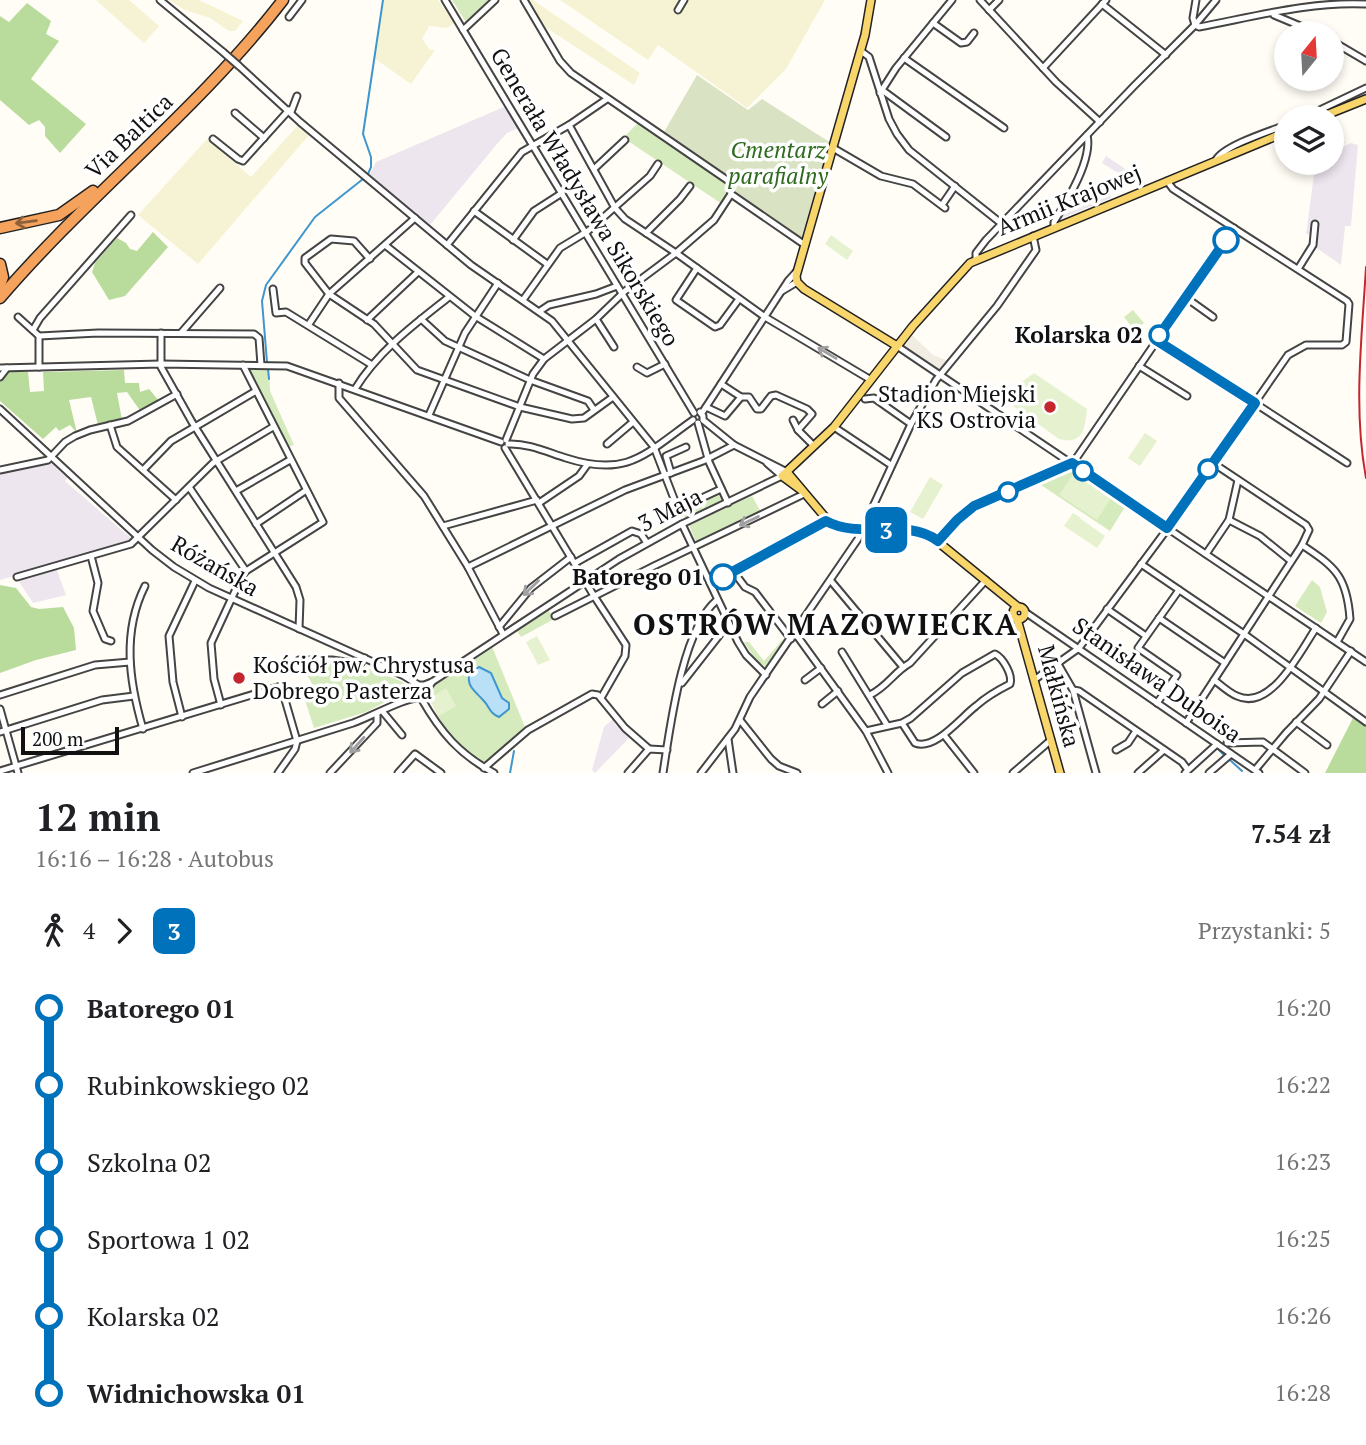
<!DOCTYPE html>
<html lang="pl">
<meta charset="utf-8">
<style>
:root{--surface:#fff;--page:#f2f2f2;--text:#202124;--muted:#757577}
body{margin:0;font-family:"PT Serif",serif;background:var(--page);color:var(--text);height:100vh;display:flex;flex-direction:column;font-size:26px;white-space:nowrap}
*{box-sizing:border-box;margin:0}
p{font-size:23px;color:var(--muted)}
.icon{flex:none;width:38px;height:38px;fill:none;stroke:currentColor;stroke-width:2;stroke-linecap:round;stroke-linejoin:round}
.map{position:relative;height:773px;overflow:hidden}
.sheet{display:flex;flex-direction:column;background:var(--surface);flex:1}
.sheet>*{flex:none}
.badge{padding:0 14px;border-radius:10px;font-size:24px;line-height:46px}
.needle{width:46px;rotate:18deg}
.controls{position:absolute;left:1274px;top:21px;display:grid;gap:14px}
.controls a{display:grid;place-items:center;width:70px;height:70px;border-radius:50%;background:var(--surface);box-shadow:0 4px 10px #0003;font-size:35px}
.scale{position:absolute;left:21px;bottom:18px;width:98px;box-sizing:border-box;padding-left:7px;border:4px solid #111;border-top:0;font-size:19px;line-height:24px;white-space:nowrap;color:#111;-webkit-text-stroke:5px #fff;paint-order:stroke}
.map>.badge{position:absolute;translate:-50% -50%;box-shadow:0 0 0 4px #fff}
.legs{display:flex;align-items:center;gap:10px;height:77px;padding:0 35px;font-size:23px}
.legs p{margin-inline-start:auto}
.overview{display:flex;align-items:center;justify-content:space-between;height:119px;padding:0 35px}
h1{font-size:38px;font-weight:700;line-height:52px}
ul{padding:0 35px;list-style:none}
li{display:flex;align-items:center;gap:24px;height:77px;font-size:26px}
li i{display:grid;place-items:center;width:10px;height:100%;margin:0 9px;background:currentColor}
li i::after{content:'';width:18px;height:18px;margin:-9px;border:5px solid;border-radius:50%;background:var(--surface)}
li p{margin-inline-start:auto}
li:first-child i{background:linear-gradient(#0000 50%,currentColor 0)}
li:last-child i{background:linear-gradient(currentColor 50%,#0000 0)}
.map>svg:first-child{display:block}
</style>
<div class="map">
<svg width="1366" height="773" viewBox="0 0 1366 773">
<rect width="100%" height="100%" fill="#fffdf5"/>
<g fill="#eee6ef">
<polygon points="506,106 519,128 507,133 497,144 425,231 367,180 376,162"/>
<polygon points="1351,143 1358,145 1351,226 1345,226 1341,265 1314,246 1316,242 1311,235 1306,234 1314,175 1317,174 1319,163 1332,163 1332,152"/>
<polygon points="1106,156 1146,183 1139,186 1102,163"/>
<polygon points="1094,184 1110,193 1111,198 1060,219 1058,218 1069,200 1075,204 1078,200 1071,196 1074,189 1084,195 1090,192"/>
<polygon points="49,461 67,478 65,481 134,541 0,580 0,472"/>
<polygon points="56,568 66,595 33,603 18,580"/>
<polygon points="613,719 616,726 618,726 629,738 595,773 592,770 604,727"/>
</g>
<g fill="#f6f3d4">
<polygon points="96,0 129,0 159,26 144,43"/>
<polygon points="169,0 199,0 243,21 235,31 229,31 210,18 185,10"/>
<polygon points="384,0 438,0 454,23 447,28 429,26 422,39 430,50 435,50 411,84 374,58"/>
<polygon points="526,0 533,0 640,73 634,85 539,23"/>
<polygon points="560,0 825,0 786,69 747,108 658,45 648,60"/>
<polygon points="299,124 309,135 198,264 138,215 207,139 251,177"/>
</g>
<g fill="#d5ebbd">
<polygon points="452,0 492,0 467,24"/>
<polygon points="639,122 727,182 729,189 722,204 628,141 624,137"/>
<polygon points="1133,310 1144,323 1135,331 1124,317"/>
<polygon points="247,368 269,368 270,391 294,445 285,448"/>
<polygon points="1071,470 1125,507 1110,531 1038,483"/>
<polygon points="717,493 722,500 721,502 685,518 682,510 693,505 704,508 709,497"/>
<polygon points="752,496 761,512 697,544 689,525"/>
<polygon points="1312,580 1320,587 1327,612 1321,623 1295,606"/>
<polygon points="548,609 554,619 521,637 516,630"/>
<polygon points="784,638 785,642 767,668 756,660 744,642 749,642 764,661"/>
<polygon points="491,644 525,727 484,764 465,753 443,726 429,697 431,688 437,682"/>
<polygon points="300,662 336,662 365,667 403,682 408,690 366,712 314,728 304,697 316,691"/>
</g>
<g fill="#b9dc9c">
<polygon points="27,3 51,21 46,34 59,41 31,79 86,124 60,153 45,136 45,127 39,120 29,125 0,100 0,16 9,22"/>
<polygon points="153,232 168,247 125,296 109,300 92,272 95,263 117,238 126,243 130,249 137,251"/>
<polygon points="124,370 125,383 139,383 140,392 149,389 160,402 141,412 127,392 117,393 122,420 98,425 91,397 69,400 77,433 70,425 59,431 56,427 43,439 0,401 0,382 8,372 28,372 30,392 44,391 43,372"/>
<polygon points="0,585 16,588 31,607 39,609 63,607 74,628 76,650 36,660 0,673"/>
<polygon points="1355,714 1366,722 1366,773 1325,773"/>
</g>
<polygon fill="#d9e3c4" points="697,75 748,110 762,99 831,143 803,240 735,195 737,185 700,159 701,157 664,132"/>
<g fill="#e6f2cf">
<polygon points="831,235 853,251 847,260 825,244"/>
<path d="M1034,373L1087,409C1085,425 1085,446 1059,439L1013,406C1009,386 1022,383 1034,373Z"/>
<polygon points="1145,433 1157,441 1140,466 1128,458"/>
<polygon points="1074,473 1111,498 1097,520 1059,495"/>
<polygon points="930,477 943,485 923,519 910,512"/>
<polygon points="1073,513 1081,518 1080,520 1081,519 1105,536 1097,548 1064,526"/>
<polygon points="537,636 550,660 538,665 526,642"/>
<polygon points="446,688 456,706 439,716 429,699"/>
</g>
<polygon fill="#f1ede2" points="910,333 933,355 949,361 939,373 901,346"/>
<path fill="#b9e0f7" stroke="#3f96cf" stroke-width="2" d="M479,667L491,673L502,698L509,703V709L499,717C489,713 490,707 483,700C475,691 467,687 469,674Z"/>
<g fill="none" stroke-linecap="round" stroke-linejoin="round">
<g stroke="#3f96cf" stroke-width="2">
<polyline points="368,174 371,167 371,157 363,134 383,0"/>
<polyline points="267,362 262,301 266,285 315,217 363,179"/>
<polyline points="268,369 269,379"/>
<polyline points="1219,750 1225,756"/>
<polyline points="1230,760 1242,771"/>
<polyline points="510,773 514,751"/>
</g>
<defs>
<g id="minor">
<polyline points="160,0 223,52"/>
<polyline points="445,0 694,413"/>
<polyline points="524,0 560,61 571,73 730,182 731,194 805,245"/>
<polyline points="980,0 1056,82 1100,122"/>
<polyline points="1102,4 1166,55"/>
<polyline points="678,10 684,0"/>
<polyline points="989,10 999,0"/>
<polyline points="1274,15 1317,33"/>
<polyline points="289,17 302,0"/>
<polyline points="933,23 961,43 967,42 974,33"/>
<path d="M1195,25L1199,27C1253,17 1311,1 1366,4"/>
<polyline points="1195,25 1193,18 1196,0"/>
<polyline points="463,30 495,0"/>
<polyline points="1332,41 1366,61"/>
<polyline points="861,51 869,57 889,119 897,134 909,150 1002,224"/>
<polyline points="904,58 1004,128"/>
<polyline points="239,66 300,122 471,265 552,321 654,447 678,509 721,489"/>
<polyline points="1043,68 1106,0"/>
<polyline points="882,90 946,137"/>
<polyline points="880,93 896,68 952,0"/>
<polyline points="291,112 297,96"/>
<polyline points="235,113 264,138"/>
<polyline points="1305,117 1366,88"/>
<polyline points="569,125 615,208 625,219 676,253 765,317 871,380"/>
<polyline points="213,139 238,159 243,161 289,110"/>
<polyline points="833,148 881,176 913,184 945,208"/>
<path d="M1216,160C1223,146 1270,131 1286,125"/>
<polyline points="594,169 625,140"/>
<polyline points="942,205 955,186"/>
<polyline points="474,211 547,264"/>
<path d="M1054,227V222C1067,201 1093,159 1087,135"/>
<polyline points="646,233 680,199 690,186"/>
<polyline points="513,240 534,211 562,193"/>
<polyline points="385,245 475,316 544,359"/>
<polyline points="447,245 522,152 569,125 607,99"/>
<polyline points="370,259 354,241 331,239 305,258 305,263 329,294 374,324 417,370 520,407 572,419 584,418 613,397"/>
<polyline points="976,260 976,253 986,240 1134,86 1195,25 1216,0"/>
<polyline points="697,268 676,300 715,327 720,325 739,299"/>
<polyline points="1298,269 1313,245 1315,224"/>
<polyline points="273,289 276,313 286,312 372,365"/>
<polyline points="782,291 797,282"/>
<polyline points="1185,297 1213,317"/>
<polyline points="523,300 560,248 588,231 650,176 658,164"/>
<polyline points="540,311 549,305 596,294 617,286"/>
<polyline points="18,317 39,336 39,367"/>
<polyline points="421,319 445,341 530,380 588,401 594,410"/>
<polyline points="596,319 614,347"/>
<polyline points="367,320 418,272"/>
<polyline points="309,324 329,294 415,218"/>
<polyline points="33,330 40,318 131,215"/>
<polyline points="161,333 161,367 192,422 296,587 300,600 299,629"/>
<polyline points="181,333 220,288"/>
<polyline points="39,336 98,333 254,334 259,338 261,365"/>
<polyline points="1156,339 1347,463"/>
<polyline points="897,346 1366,662"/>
<polyline points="1139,366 1187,396"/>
<polyline points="637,367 647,373 665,364"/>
<polyline points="0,368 161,364 287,366 501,442"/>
<polyline points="0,377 7,368"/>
<polyline points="339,383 339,398 424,496 468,567 503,634"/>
<polyline points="721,384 741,397 749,397 757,409 761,409 771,396 776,395 807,409 812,414 798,430 814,446"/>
<path d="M355,389C379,350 415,324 449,297"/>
<polyline points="865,399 874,398 911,424"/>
<polyline points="706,407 725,416 741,397"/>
<polyline points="0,409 152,550 174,567 209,588 404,676 417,684"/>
<polyline points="700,412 703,416 703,420 734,445 787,472"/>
<polyline points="702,413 788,281 797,271"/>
<polyline points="429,415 465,333 498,283"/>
<polyline points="793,420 798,430"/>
<polyline points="698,423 709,462 728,503"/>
<polyline points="110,425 117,447 176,500"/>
<polyline points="834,427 891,465"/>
<polyline points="506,440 533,374 544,359 596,319 625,291 676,253 714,220 731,194"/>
<path d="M508,444C528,443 547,452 566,458C628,478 645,454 693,420"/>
<polyline points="607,444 633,422"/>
<polyline points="505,448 594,596 626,645 625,656 601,698"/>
<polyline points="0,470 48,460 65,442 75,436 90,430 128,421 177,394"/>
<polyline points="143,470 171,441 256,391"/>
<polyline points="671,473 666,456 686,447"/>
<polyline points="189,487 246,571"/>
<polyline points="236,491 290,460"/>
<polyline points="539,503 579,476 587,465"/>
<polyline points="1229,520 1260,536 1291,561"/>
<polyline points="256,524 305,491"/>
<polyline points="682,524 738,642 746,655 766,675"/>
<polyline points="443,526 537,500"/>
<polyline points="938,541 957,520 974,506 1075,460 1234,228"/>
<path d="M1302,545C1335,567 1347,576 1350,619L1337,642"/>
<polyline points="1206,554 1229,520 1238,480"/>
<polyline points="91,556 98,583 93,611 105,639 111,641"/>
<polyline points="575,563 632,531 641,534 647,543"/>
<polyline points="1141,564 1244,634 1366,722"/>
<polyline points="468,567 625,490 703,461 734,445"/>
<polyline points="733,571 745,587 755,592 791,639"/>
<polyline points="17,577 131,544 213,463 273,427"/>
<polyline points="831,581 903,667"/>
<polyline points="710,583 826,521"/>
<polyline points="1107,609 1146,636"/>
<polyline points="1025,612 1259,773"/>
<polyline points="555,616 654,566 804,494"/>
<polyline points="1159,618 1225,663"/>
<polyline points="499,627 531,588 571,557"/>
<polyline points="795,633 866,731 888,773"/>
<polyline points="842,652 887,725"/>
<polyline points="299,660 332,660 360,664 365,658"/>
<polyline points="1058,664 1073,690 1096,773"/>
<polyline points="805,680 821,668"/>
<polyline points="1034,680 1079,648 1168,528 1288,355 1306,345 1342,345 1346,342 1349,304 1347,301 1173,189 1167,181"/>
<path d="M1214,680C1221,685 1229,693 1237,696C1271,712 1301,650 1316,628"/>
<polyline points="682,683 729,623"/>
<polyline points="1073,690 1079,691 1182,762 1188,770"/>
<polyline points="0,695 95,665 130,662"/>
<path d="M870,695C888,686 894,672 910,663L986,580"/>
<path d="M421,698C441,733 459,754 494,773"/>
<polyline points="406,699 413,693 416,685 424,685 432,682 619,559 682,524 782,476 767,463"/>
<polyline points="1157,703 1177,675 1138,648 1179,590"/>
<polyline points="822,704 838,691"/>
<polyline points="221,705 214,679 211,643 242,576 246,571 323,522 243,365"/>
<polyline points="0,709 18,773"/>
<polyline points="383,712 402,735"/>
<polyline points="182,717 173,682 169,636 195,581"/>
<polyline points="740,720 771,759 779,766 797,773"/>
<polyline points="1296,722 1327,745"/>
<polyline points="1186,723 1302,545 1309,530 1306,525 1213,463"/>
<path d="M143,729C129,681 122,632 145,586"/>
<path d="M866,731L902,723L911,718L962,673L995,654C1003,658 1013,675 1010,684C998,690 986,697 976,706C961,717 935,751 915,743L902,723"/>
<polyline points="0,732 102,700 134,696"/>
<polyline points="944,735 974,773"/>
<polyline points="728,739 733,773"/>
<polyline points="1227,743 1263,742 1305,773"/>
<polyline points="1116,750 1128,743 1136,731"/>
<polyline points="484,768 528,730 592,694 598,695 625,728 649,749"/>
<polyline points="1255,770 1286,733 1319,699 1351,651"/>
<polyline points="0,771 281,686 297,741"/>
<path d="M193,773L353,723C375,715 403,698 423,697L432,682"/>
<polyline points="278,773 295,749 297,741"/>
<polyline points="330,773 377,723 377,714"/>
<polyline points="398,773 415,754 441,773"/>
<polyline points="628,773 649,749 667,750"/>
<path d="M663,773C670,728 682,629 717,600"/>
<polyline points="701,773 735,729 750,697 858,539 911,424 936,380 997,306 1036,250 1033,236"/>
<polyline points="1013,773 1051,740"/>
<polyline points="1138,773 1164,750"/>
<polyline points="1185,773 1217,744"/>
<polyline points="1209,773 1231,754"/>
</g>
<g id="major">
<polyline points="871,0 865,35 796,276 797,282 804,289 897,346"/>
<polyline points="1321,117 1366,99"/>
<polyline points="787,472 830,523 870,530 920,531 927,533 1018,607"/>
<polyline points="801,490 782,476 834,427 913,326 970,263 1286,132"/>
<circle cx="1019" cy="613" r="6"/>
<polyline points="1017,619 1060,773"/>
</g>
<g id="highway">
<polyline points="0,228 59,215 93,191"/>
<polyline points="0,264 3,277 0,285"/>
<path d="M0,298C89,194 199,109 283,0"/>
</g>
</defs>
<use href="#minor" stroke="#444" stroke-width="9"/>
<use href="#major" stroke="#222" stroke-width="10"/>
<use href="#highway" stroke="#222" stroke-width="13"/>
<use href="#minor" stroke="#fff" stroke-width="5"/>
<use href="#major" stroke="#f9d66b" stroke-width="7"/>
<use href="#highway" stroke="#f5a25d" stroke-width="10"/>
<path stroke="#c4262e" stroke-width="2" d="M1366,267C1362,337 1353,408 1366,478"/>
<defs>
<polyline id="minor-bridge" points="223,52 239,66"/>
</defs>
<use href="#minor-bridge" stroke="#444" stroke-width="9" stroke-linecap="butt"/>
<use href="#minor-bridge" stroke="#fff" stroke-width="5"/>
</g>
<defs><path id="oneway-shaft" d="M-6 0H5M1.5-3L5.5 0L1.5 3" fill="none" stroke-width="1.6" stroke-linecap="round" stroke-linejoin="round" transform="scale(1.75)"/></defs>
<use stroke="#8e613b" href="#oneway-shaft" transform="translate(26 222) rotate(173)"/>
<g stroke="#a0a0a0">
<use href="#oneway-shaft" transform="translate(827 353) rotate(-149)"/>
<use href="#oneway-shaft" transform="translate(749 521) rotate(154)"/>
<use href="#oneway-shaft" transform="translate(531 588) rotate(136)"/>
<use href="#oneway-shaft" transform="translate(357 745) rotate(132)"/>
</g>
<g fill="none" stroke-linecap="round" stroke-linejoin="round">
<defs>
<path id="line-1" d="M723,577L826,521C860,540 907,517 938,541L957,520L974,506L1072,463L1167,528L1255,403L1156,340L1226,240"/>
</defs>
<use href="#line-1" stroke="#fff" stroke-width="16"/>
<use href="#line-1" stroke="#0072bc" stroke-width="10"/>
</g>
<g fill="#fff" stroke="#0072bc" stroke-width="3.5">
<circle cx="1226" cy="240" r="12"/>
<circle cx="1159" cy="335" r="9"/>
<circle cx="1208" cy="469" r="9"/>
<circle cx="1083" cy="471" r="9"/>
<circle cx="1008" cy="492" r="9"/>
<circle cx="723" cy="577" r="12"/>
</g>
<g fill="#c4262e" stroke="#fff" stroke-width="2.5">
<circle cx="1050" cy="407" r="7"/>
<circle cx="239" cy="678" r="7"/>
</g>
<g text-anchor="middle" stroke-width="7" stroke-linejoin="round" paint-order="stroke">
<g font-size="23" fill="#111" stroke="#fff">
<text transform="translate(129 136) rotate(-44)" y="8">Via Baltica</text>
<text transform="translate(585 197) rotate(59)" y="8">Generała Władysława Sikorskiego</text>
<text transform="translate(1069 200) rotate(-22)" y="8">Armii Krajowej</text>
<text transform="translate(670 510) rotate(-27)" y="8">3 Maja</text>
<text transform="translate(215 566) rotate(30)" y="8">Różańska</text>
<text transform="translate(1157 680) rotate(35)" y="8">Stanisława Duboisa</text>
<text transform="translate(1059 696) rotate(75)" y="8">Małkińska</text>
</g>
<g font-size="23" font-style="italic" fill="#2f6b1f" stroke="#fff">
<text x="778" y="158">Cmentarz<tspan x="778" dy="26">parafialny</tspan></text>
</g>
<g font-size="23" font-weight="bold" fill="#111" stroke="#fff" text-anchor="end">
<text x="1143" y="343">Kolarska 02</text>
<text x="704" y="585">Batorego 01</text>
</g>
<g font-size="23" fill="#111" stroke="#fff" text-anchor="end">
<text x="1036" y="402">Stadion Miejski<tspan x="1036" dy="26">KS Ostrovia</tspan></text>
<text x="253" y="673" text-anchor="start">Kościół pw. Chrystusa<tspan x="253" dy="26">Dobrego Pasterza</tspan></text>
</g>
<g font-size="30" font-weight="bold" letter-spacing="2" fill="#111" stroke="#fff">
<text x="826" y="635">OSTRÓW MAZOWIECKA</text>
</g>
</g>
</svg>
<div class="controls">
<a><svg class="needle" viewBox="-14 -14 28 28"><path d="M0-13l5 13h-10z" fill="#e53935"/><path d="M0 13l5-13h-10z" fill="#757577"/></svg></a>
<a><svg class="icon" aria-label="layers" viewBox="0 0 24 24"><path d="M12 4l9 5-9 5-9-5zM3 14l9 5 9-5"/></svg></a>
</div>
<div class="scale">200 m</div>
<b class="badge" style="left:886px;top:530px;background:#0072bc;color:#fff">3</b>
</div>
<section class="sheet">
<div class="overview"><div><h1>12 min</h1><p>16:16 – 16:28 · Autobus</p></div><b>7.54 zł</b></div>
<div class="legs"><svg class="icon" aria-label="walk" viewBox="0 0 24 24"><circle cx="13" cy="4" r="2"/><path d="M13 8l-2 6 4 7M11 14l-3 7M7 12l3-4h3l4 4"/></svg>4<svg class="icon" aria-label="forward" viewBox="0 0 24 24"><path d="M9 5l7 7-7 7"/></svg><b class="badge" style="background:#0072bc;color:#fff">3</b><p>Przystanki: 5</p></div>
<ul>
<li><i style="color:#0072bc"></i><b>Batorego 01</b><p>16:20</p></li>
<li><i style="color:#0072bc"></i><span>Rubinkowskiego 02</span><p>16:22</p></li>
<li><i style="color:#0072bc"></i><span>Szkolna 02</span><p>16:23</p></li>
<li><i style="color:#0072bc"></i><span>Sportowa 1 02</span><p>16:25</p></li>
<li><i style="color:#0072bc"></i><span>Kolarska 02</span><p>16:26</p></li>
<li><i style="color:#0072bc"></i><b>Widnichowska 01</b><p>16:28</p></li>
</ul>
</section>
